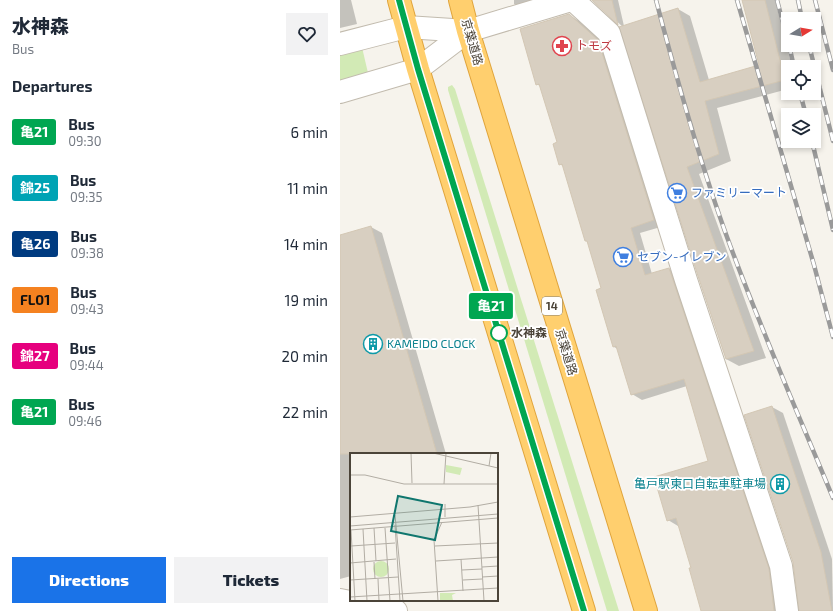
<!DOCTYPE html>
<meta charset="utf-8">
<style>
:root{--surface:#fff;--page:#f2f2f3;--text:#1f2937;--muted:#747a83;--accent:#1a73e8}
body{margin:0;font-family:"Exo 2","Noto Sans JP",sans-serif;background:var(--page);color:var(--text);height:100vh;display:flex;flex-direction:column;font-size:15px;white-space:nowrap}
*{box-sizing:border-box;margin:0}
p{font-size:13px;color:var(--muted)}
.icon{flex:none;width:22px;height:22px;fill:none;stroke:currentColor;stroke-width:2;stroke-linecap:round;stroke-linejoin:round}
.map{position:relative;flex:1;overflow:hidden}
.details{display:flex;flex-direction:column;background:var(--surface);width:340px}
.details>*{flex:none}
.badge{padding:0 8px;border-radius:3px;font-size:14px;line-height:26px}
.needle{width:26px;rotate:79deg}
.buttons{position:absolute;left:441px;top:12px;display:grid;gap:8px}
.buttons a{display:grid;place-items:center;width:40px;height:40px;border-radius:0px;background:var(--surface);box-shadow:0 2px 6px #0003;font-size:20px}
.map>.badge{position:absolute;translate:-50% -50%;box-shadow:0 0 0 2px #fff}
h2{padding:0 12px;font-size:15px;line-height:36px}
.round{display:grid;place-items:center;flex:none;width:42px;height:42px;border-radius:0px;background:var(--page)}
.summary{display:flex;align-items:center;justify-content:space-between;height:68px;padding:0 12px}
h1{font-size:19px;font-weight:800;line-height:30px}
.cta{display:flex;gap:8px;margin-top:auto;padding:8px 12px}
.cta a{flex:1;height:46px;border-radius:0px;background:var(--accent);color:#fff;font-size:16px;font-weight:800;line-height:46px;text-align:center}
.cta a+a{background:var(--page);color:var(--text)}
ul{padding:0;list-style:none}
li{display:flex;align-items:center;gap:12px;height:56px;padding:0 12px}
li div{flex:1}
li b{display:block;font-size:15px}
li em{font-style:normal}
li .badge{min-width:44px;font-weight:700;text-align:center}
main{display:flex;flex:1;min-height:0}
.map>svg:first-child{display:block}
</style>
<main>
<section class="details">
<div class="summary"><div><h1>水神森</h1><p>Bus</p></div><a class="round"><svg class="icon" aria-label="heart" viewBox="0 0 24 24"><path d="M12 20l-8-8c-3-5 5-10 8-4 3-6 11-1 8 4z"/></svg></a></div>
<h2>Departures</h2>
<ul>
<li><span class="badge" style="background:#00a651;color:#fff">亀21</span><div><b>Bus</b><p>09:30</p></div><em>6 min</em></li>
<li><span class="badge" style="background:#00a3b4;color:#fff">錦25</span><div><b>Bus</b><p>09:35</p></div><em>11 min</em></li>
<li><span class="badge" style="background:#003b80;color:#fff">亀26</span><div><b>Bus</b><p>09:38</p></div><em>14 min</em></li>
<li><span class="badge" style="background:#f58220;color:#111">FL01</span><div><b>Bus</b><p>09:43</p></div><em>19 min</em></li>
<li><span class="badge" style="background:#e6007e;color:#fff">錦27</span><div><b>Bus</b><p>09:44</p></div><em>20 min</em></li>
<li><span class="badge" style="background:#00a651;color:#fff">亀21</span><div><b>Bus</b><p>09:46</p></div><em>22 min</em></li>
</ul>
<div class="cta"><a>Directions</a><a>Tickets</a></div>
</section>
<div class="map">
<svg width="493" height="611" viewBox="0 0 493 611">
<rect width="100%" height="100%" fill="#f6f3ec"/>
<g fill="#d2eab5">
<polygon points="21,43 28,73 0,81 0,48"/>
<polygon points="112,85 115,89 279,611 267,611 108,90 108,87"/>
</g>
<g fill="#0003">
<polygon points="0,0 11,0 17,24 0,28"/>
<polygon points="174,0 207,0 181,8 174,4"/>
<polygon points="253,0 278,0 284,26 338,9 350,16 369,80 420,66 403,0 435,0 452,67 448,67 448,89 377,108 391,161 359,174 426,358 399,366 386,359 283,27"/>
<polygon points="229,15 239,21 268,47 324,226 300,233 312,274 329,269 339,275 444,611 362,611 352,569 339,525 338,526 328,520 369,461 347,386 302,400 292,394 278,349 274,347 257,290 262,289 248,242 246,241 224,167 220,164 218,143 201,87 197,84"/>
<polygon points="31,227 42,233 106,454 11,454 11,576 0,579 0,236"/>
<polygon points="432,407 443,413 492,559 493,611 460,611"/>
</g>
<g fill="#d8cfc1" stroke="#d3c7b4">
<polygon points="252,0 272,0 278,25 277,24"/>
<polygon points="402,0 425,0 445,80 365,101 379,154 347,167 414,351 386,359 358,276 279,27 338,8 360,82 419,65"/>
<polygon points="229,14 258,40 314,220 291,228 305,275 329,268 429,569 434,611 361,611 349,568 351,568 336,518 327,521 314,477 368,461 344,379 291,395 276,346 273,347 256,290 261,288 247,241 245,241 222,164 219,165 213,144 217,142 199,84 196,85 180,29"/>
<polygon points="31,226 97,454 0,454 0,235"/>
<polygon points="432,406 481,552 492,611 459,611 453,562 404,415"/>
</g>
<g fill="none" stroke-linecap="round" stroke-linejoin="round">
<defs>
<g id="street">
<polyline points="233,0 269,33 346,280 441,566 447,611"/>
<polyline points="0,44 66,27 128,31"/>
<polyline points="0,92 78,69 128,31 231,0"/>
<polyline points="0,600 56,611"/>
</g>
<g id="highway">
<polyline points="59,0 78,69 244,611"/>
<polyline points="120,0 128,31 306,611"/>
</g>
</defs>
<use href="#street" stroke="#c2bbae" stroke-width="24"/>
<use href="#highway" stroke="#e0a43c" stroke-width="24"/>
<use href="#street" stroke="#fff" stroke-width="22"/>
<use href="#highway" stroke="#ffcf6e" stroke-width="22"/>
<defs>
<g id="rail">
<path d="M316,0C337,80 359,160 387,237C419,325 457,411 493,498"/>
<polyline points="397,0 474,265 493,337"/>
<polyline points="437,0 448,42"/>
<polyline points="458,0 462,19"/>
<polyline points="475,0 493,70"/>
<polyline points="449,45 454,67"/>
<polyline points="469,45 493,141"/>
<polyline points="460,93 466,115"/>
<polyline points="472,141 493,230"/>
</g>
</defs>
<use href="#rail" stroke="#9a9a9a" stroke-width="4.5"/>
<use href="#rail" stroke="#fff" stroke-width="3" stroke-dasharray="9" stroke-linecap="butt"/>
</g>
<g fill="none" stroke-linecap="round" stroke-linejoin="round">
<defs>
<polyline id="line" points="59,0 78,69 244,611"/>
</defs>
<use href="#line" stroke="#fff" stroke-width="9"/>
<use href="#line" stroke="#00a651" stroke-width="6"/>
</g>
<defs>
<symbol id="pharmacy-ring" viewBox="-11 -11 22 22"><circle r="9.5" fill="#fff" stroke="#e0444e" stroke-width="1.5"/><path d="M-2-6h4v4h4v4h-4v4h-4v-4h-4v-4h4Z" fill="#e0444e"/></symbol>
<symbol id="supermarket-ring" viewBox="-11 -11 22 22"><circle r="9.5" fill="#fff" stroke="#3f7fe0" stroke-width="1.5"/><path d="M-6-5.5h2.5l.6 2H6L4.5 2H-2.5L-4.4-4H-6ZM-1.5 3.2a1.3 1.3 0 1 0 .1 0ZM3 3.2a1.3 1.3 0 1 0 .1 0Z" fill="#3f7fe0"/></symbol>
<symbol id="building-ring" viewBox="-11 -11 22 22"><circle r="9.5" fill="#fff" stroke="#0f9aa8" stroke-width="1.5"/><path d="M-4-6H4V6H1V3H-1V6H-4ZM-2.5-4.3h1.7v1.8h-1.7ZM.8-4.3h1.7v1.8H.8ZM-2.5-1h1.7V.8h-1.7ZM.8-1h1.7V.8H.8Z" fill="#0f9aa8"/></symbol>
</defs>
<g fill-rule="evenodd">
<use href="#pharmacy-ring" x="211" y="35" width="22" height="22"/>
<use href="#supermarket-ring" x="326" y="182" width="22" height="22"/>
<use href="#supermarket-ring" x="272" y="246" width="22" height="22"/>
<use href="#building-ring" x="22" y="333" width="22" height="22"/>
<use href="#building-ring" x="429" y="473" width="22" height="22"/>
</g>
<circle fill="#fff" stroke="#00a651" stroke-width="2" cx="159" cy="333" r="8"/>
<g text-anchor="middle" stroke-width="3.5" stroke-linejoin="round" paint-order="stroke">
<rect fill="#fff" stroke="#817c74" stroke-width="1" x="202" y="297" width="20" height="18" rx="3"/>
<g font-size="11" font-weight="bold" fill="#4b4439">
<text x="212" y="310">14</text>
</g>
<g font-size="12" fill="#4b4439" stroke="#fff">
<text transform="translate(132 42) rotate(74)" y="4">京葉道路</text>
<text transform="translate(226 352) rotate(73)" y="4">京葉道路</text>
</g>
<g font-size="12" fill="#be3a42" stroke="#fff" text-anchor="start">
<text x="236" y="50">トモズ</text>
</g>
<g font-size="12" fill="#366cbe" stroke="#fff" text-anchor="start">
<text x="351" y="197">ファミリーマート</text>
<text x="297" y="261">セブン-イレブン</text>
</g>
<g font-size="12" font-weight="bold" fill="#4b4439" stroke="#fff" text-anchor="start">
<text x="171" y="337">水神森</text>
</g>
<g font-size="12" fill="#0d838f" stroke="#fff" text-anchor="start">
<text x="47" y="348">KAMEIDO CLOCK</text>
<text x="426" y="488" text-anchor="end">亀戸駅東口自転車駐車場</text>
</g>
</g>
<g transform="translate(10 453)">
<rect width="148" height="148" fill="#f6f3ec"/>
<path d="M96,12L112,15L110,22L96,19ZM23 116a8 8 0 1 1 16 0a8 8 0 1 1-16 0ZM106,140L102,142L103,148H90V140Z" fill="#d2eab5"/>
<path fill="none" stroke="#b2ada4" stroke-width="1" d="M61,0L62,30M83,0L148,15M139,13L141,0M0,22H15L54,31H148M94,31L96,0M128,52L134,148M45,62L53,148M0,64L120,54L148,49M95,64V51M45,72L50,148M0,73L148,61M24,75L26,108M35,75L40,148M13,76L17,148M0,77L148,65M1,77L5,148M1,93L45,90M85,93L148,90M111,106L113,138M86,108L148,104M24,109L25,126M0,110L46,106M132,114L148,113M112,117L132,116M132,124L148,123M28,126L29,148M0,127L48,124M113,127L132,126M0,144L148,135M88,148L84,87L92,69"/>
<path fill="#0f766e" fill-opacity="0.15" stroke="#0f766e" stroke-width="2" d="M48,43L92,52L85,87L41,78Z"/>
<rect width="148" height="148" fill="none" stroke="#4b4439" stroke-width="2"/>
</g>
</svg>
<div class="buttons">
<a><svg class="needle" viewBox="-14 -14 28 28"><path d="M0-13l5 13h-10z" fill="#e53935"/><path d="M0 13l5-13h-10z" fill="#747a83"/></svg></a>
<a><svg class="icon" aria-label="locate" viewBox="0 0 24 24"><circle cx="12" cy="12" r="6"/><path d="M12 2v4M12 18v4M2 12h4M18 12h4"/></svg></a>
<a><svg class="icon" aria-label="layers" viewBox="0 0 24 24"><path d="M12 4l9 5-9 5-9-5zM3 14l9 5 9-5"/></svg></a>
</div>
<b class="badge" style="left:151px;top:306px;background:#00a651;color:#fff">亀21</b>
</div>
</main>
